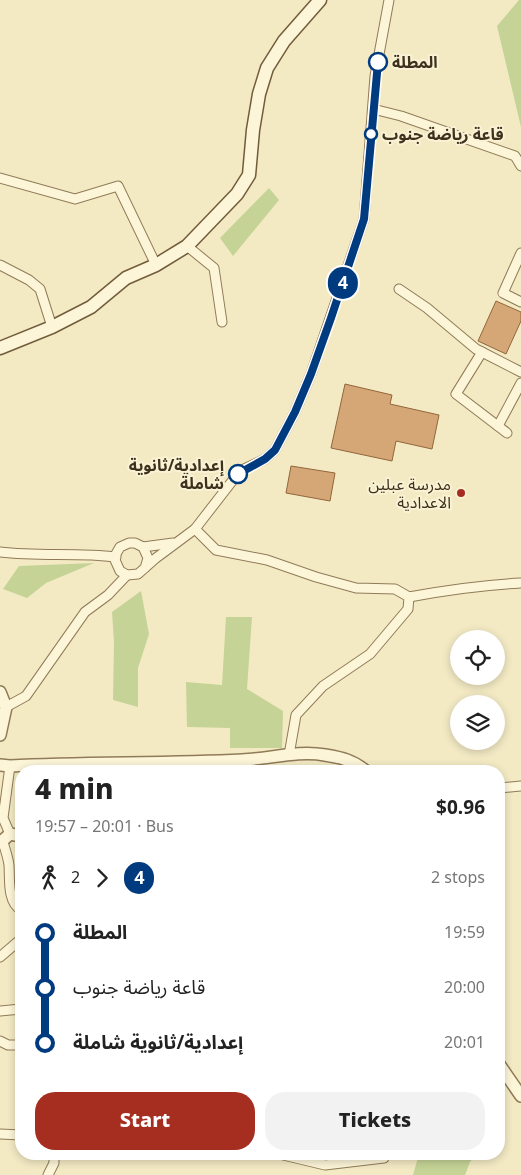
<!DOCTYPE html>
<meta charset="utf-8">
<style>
:root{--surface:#fff;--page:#f2f2f2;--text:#222;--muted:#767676;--accent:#a62e21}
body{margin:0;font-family:Georgia,"Noto Sans Arabic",serif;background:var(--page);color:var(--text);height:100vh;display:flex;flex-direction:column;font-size:19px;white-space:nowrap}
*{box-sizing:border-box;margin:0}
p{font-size:16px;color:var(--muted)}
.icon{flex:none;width:28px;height:28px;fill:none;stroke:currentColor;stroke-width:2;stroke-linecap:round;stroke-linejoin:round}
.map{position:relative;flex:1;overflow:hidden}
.details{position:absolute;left:15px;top:765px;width:490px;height:395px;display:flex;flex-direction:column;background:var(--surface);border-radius:20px;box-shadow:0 2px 8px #0003}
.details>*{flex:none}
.badge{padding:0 10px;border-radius:16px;font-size:18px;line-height:32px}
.tools{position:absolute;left:450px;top:630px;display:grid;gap:10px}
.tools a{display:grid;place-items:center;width:55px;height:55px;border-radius:50%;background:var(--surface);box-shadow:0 2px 8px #0003;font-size:25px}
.map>.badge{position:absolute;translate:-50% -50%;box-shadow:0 0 0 2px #fff}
.legs{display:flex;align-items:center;gap:8px;height:55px;padding:0 20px;font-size:16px}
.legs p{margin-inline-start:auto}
.summary{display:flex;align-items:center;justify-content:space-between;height:85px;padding:0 20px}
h1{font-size:28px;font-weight:800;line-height:38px}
.button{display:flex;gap:10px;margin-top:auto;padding:10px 20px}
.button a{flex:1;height:58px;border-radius:20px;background:var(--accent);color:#fff;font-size:20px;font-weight:800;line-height:58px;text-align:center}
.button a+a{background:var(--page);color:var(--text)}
ul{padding:0 20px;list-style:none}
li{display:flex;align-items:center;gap:18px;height:55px;font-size:19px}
li i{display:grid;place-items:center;width:8px;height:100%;margin:0 6px;background:currentColor}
li i::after{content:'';width:12px;height:12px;margin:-6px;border:4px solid;border-radius:50%;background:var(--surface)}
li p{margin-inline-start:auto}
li:first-child i{background:linear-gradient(#0000 50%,currentColor 0)}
li:last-child i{background:linear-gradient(currentColor 50%,#0000 0)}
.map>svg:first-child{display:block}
</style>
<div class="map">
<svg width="521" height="1175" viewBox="0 0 521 1175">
<rect width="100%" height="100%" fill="#f3eac4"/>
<g fill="#c5d396">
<polygon points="519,0 521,0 521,127 497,26"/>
<polygon points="269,188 279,200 233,256 220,238"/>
<polygon points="94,563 46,583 27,598 3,589 19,566"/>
<polygon points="141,591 149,634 138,668 138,707 113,700 114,642 112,612"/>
<polygon points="226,617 252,617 247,689 283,711 282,748 230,748 230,728 187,727 186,682 222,685"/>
<polygon points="419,1154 477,1154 470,1162 465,1175 413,1175"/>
</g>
<g fill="#d5a776" stroke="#92663b">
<polygon points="496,301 521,312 521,321 506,354 478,341"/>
<polygon points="345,384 392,395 390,404 439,415 432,449 396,441 392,461 331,448"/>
<polygon points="291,466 335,473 330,501 286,493"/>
</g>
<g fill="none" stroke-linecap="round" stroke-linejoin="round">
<defs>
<g id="minor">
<polyline points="373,109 401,116 515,156 521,166"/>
<polyline points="0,178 75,199 118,186 156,265"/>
<polyline points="187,246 214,268 222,322"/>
<polyline points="521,253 503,293 521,302"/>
<polyline points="0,265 29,280 40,289 52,327"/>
<polyline points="399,289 427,308 476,349 521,372"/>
<polyline points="482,352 456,394 507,433"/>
<polyline points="498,426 521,383"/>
<polyline points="195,529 216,550 267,560 316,577 356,588 395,589 409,597 408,609 370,654 323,686 296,715 289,755"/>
<polyline points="143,547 173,543"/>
<path d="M0,552C38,557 77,552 116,557"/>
<polyline points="145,568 148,558 143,547 135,543 129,543 120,547 116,554 115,560 120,571 127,575 138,574 156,558 195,529 240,471 265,459 275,450 295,412 311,374 364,219 375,76 389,0"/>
<path d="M409,597C446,590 483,585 521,583"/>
<polyline points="6,707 26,696 85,612 108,595 127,575"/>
<polyline points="10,766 3,818 10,834"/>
<polyline points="499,788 521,786"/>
<path d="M3,842C5,849 8,857 9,865C10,879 7,902 21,910"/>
<polyline points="0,957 21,939"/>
<polyline points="0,1011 21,1009"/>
<polyline points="0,1041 8,1045 21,1045"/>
<polyline points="0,1134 21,1135"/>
<polyline points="279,1154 325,1165 384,1158"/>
<polyline points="48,1175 54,1163 54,1154"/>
</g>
<g id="tertiary">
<polyline points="0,692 6,707 0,735"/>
<path d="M0,765L10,766C87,762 164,764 242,760C269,759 298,750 325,755C343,758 352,760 366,771"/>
<polyline points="0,843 10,834 21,836"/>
<polyline points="499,1064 521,1096"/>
</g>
<polyline id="secondary" points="0,348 52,327 91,307 126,278 156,265 187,246 237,194 249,175 253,130 259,94 267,68 284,41 320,0"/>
</defs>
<use href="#minor" stroke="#907b58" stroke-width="11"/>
<use href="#tertiary" stroke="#907b58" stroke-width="14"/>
<use href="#secondary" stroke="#725c3b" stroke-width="15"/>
<use href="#minor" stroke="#fcf5d8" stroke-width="9"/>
<use href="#tertiary" stroke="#fcf5d8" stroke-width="11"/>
<use href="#secondary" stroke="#fcf5d8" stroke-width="12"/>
</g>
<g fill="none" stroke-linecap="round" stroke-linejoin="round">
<defs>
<polyline id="line-1" points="238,474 265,459 275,450 295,412 311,374 331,318 364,219 378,62"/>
</defs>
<use href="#line-1" stroke="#fff" stroke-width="11"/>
<use href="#line-1" stroke="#003b80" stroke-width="8"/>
</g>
<g fill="#fff" stroke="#003b80" stroke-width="2.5">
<circle cx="378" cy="62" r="9"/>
<circle cx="371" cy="134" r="6"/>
<circle cx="238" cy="474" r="9"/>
</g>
<circle fill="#a62e21" stroke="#f9f2d4" stroke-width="2" cx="461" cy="493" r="5"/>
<g text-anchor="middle" stroke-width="4" stroke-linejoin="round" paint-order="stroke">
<g font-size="16" font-weight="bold" fill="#3e311d" stroke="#f9f2d4" text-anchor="start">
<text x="392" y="68">المطلة</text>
<text x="382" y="140">قاعة رياضة جنوب</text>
<text x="224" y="471" text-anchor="end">إعدادية/ثانوية<tspan x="224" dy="18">شاملة</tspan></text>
</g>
<g font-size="16" fill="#3e311d" stroke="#f9f2d4" text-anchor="end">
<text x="451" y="490">مدرسة عبلين<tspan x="451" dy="18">الاعدادية</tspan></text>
</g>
</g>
</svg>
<div class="tools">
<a><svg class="icon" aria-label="locate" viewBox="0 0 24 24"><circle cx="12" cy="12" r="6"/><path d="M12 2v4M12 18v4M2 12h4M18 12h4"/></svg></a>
<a><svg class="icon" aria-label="layers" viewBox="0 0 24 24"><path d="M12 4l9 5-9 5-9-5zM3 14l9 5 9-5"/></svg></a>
</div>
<b class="badge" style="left:343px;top:283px;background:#003b80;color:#fff">4</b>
<section class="details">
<div class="summary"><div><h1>4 min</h1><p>19:57 – 20:01 · Bus</p></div><b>$0.96</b></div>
<div class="legs"><svg class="icon" aria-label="walk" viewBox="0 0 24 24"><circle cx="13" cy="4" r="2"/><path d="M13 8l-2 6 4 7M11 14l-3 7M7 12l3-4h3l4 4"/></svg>2<svg class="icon" aria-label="forward" viewBox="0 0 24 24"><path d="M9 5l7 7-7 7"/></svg><b class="badge" style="background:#003b80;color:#fff">4</b><p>2 stops</p></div>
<ul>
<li><i style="color:#003b80"></i><b>المطلة</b><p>19:59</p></li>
<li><i style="color:#003b80"></i><span>قاعة رياضة جنوب</span><p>20:00</p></li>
<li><i style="color:#003b80"></i><b>إعدادية/ثانوية شاملة</b><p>20:01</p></li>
</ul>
<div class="button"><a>Start</a><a>Tickets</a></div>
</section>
</div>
